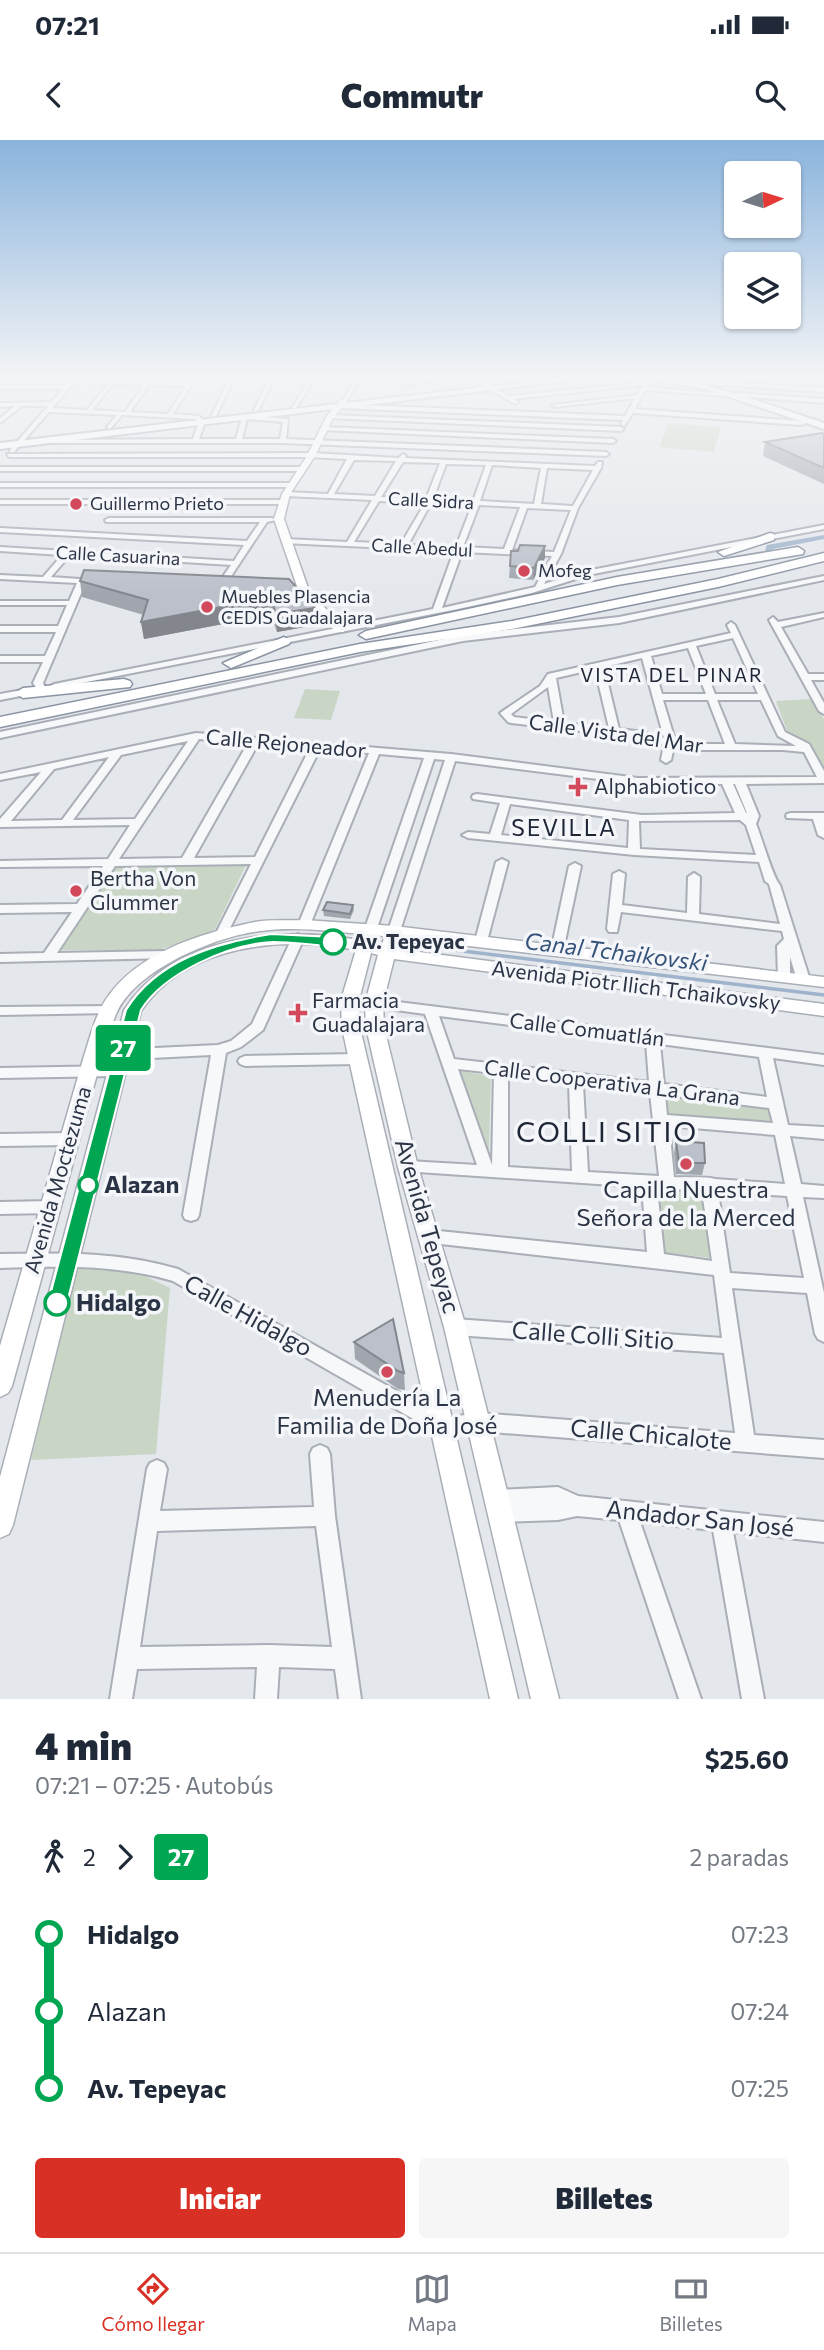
<!DOCTYPE html>
<html lang="es">
<meta charset="utf-8">
<style>
:root{--surface:#fff;--page:#f6f6f7;--text:#1f2937;--muted:#747a83;--line:#e0e1e3;--accent:#d93025}
body{margin:0;font-family:Commissioner,sans-serif;background:var(--page);color:var(--text);height:100vh;display:flex;flex-direction:column;font-size:26px;white-space:nowrap}
*{box-sizing:border-box;margin:0}
p{font-size:23px;color:var(--muted)}
.icon{flex:none;width:38px;height:38px;fill:none;stroke:currentColor;stroke-width:2;stroke-linecap:round;stroke-linejoin:round}
.map{position:relative;height:1559px;overflow:hidden}
.panel{display:flex;flex-direction:column;background:var(--surface);flex:1}
.panel>*{flex:none}
.badge{padding:0 14px;border-radius:5px;font-size:24px;line-height:46px}
.needle{width:46px;rotate:86deg}
.tools{position:absolute;left:724px;top:21px;display:grid;gap:14px}
.tools a{display:grid;place-items:center;width:77px;height:77px;border-radius:7px;background:var(--surface);box-shadow:0 2px 5px #0004;font-size:35px}
.map>.badge{position:absolute;translate:-50% -50%;box-shadow:0 0 0 4px #fff}
.legs{display:flex;align-items:center;gap:10px;height:77px;padding:0 35px;font-size:23px}
.legs p{margin-inline-start:auto}
.summary{display:flex;align-items:center;justify-content:space-between;height:119px;padding:0 35px}
h1{font-size:38px;font-weight:800;line-height:52px}
.action{display:flex;gap:14px;margin-top:auto;padding:14px 35px}
.action a{flex:1;height:80px;border-radius:7px;background:var(--accent);color:#fff;font-size:28px;font-weight:800;line-height:80px;text-align:center}
.action a+a{background:var(--page);color:var(--text)}
ul{padding:0 35px;list-style:none}
li{display:flex;align-items:center;gap:24px;height:77px;font-size:26px}
li i{display:grid;place-items:center;width:10px;height:100%;margin:0 9px;background:currentColor}
li i::after{content:'';width:18px;height:18px;margin:-9px;border:5px solid;border-radius:50%;background:var(--surface)}
li p{margin-inline-start:auto}
li:first-child i{background:linear-gradient(#0000 50%,currentColor 0)}
li:last-child i{background:linear-gradient(currentColor 50%,#0000 0)}
.status{display:flex;justify-content:space-between;align-items:center;height:49px;padding:0 35px;background:var(--surface);direction:ltr}
.status svg{height:19px;fill:currentColor}
header{display:flex;justify-content:space-between;align-items:center;height:91px;padding:0 35px;background:var(--surface);font-size:32px;font-weight:800}
.tabs{display:flex;justify-content:space-around;align-items:center;height:98px;border-top:2px solid var(--line);background:var(--surface);font-size:19px;color:var(--muted)}
.tabs a{display:grid;justify-items:center;gap:4px}
.tabs .selected{color:var(--accent)}
.map>svg:first-child{display:block}
</style>
<div class="status"><b>07:21</b><svg viewBox="0 0 49 12"><path d="M0 12V9h3v3zM5 12V6h3v6zM10 12V3h3v9zM15 12V0h3v12zM26 1h20v11H26zM47 4h2v5h-2z"/></svg></div>
<header><svg class="icon" aria-label="back" viewBox="0 0 24 24"><path d="M15 5l-7 7 7 7"/></svg>Commutr<svg class="icon" aria-label="search" viewBox="0 0 24 24"><circle cx="10" cy="10" r="6"/><path d="M15 15l6 6"/></svg></header>
<div class="map">
<svg width="824" height="1559" viewBox="0 0 824 1559">
<rect width="100%" height="100%" fill="#e4e7ec"/>
<g fill="#c9d6c5">
<polygon points="669,283 721,287 714,312 659,307"/>
<polygon points="305,549 340,551 331,580 294,578"/>
<polygon points="812,559 824,579 824,632 816,621 813,608 789,596 776,561"/>
<polygon points="246,725 215,789 208,793 159,810 61,810 115,726"/>
<polygon points="455,930 491,936 489,1009 485,1008"/>
<polygon points="664,954 771,964 775,986 666,976"/>
<polygon points="659,1047 705,1051 710,1118 662,1112"/>
<polygon points="95,1127 139,1133 170,1148 156,1314 31,1320 77,1128"/>
</g>
<g fill="none" stroke-linecap="round" stroke-linejoin="round">
<polyline stroke="#9fb4cc" stroke-width="3.5" points="405,804 824,855"/>
<polygon fill="#9fb4cc" fill-rule="evenodd" points="824,395 824,399 773,409 769,413 765,411 767,405"/>
<defs>
<g id="street">
<path d="M75,235H80L77,240L188,243L193,235H198L173,274L199,276L205,282L199,299H236L242,277L245,275L288,279L286,299L606,312L609,314L606,316L283,303H53L51,300L193,299L199,282L195,279L122,275L110,289L107,287L117,275L49,272L14,312H10V310L48,266H22L0,283V278L15,266L0,267V263L51,262L63,249H0V245H66ZM74,243L108,244L87,270L52,268ZM113,244L144,245L125,272L92,270ZM149,245L186,246L168,274L130,272ZM247,279L283,282L280,299H242Z"/>
<polygon points="231,235 236,235 216,276 211,277"/>
<polygon points="271,235 276,235 258,271 253,272"/>
<polygon points="312,235 317,235 296,268 292,268"/>
<polygon points="358,235 363,235 346,262 342,262"/>
<polygon points="457,235 477,235 474,237 509,256 644,242 649,236 652,238 647,247 726,254 723,256 645,250 635,269 801,281 810,279 813,281 801,285 633,273 624,286 621,284 623,280 340,268 337,266 340,264 625,276 635,258 555,267 552,265 637,255 643,245 514,259 518,262 515,264 467,237 403,245 400,243"/>
<polygon points="693,240 824,248 824,252 691,243"/>
<polygon points="737,253 824,259 824,263 735,256"/>
<polygon points="330,275 621,287 624,289 621,291 328,278"/>
<polygon points="324,287 613,299 616,301 613,303 322,290"/>
<path d="M312,313L399,318L403,314L406,316L405,318L595,326L598,322H602L601,328L578,368L561,414L544,444L586,431L824,385V389L588,435L532,453L458,469L51,549L49,547L54,544L433,469L454,411L283,403L282,401L286,399L347,402L372,360L286,356L283,354L286,352L328,354L347,319L308,317H9L7,314ZM354,320L396,321L375,356L334,354ZM403,322L440,323L426,359L381,357ZM446,324L486,325L473,361L433,359ZM492,325L541,328L534,364L480,361ZM547,328L593,330L573,366L541,364ZM379,361L425,363L401,404L354,402ZM431,363L472,365L456,407L408,405ZM479,365L520,367L504,409L463,407ZM527,368L571,370L554,412L512,410ZM462,412L552,416L535,447L442,468Z"/>
<polygon points="0,327 302,327 305,329 302,331 0,331"/>
<polygon points="0,343 292,343 295,345 292,347 0,347"/>
<polygon points="0,360 283,360 286,362 283,364 0,364"/>
<polygon points="109,378 272,378 276,380 267,382 222,450 219,450 215,448 231,425 70,415 51,437 94,440 98,442 94,444 85,444 43,543 46,549 44,551 38,551 33,543 43,522 0,522 0,516 45,516 56,492 0,492 0,486 58,486 67,465 0,465 0,461 69,461 77,443 0,439 0,435 43,437 62,415 0,411 0,407 234,421 244,405 0,392 0,388 247,401 260,382 106,382 105,380"/>
<polygon points="824,436 824,440 619,483 463,501 0,598 0,592 463,495 619,477"/>
<polygon points="824,473 824,477 781,487 808,534 824,534 824,540 811,540 824,563 824,574 819,571 769,480 773,477 778,482"/>
<path d="M731,482L735,485L785,592L809,604L824,631V643L746,644L759,676L756,684C762,698 773,738 780,745L810,840L808,843H798L790,817V837L784,841L778,837L777,806L784,799L782,791L621,772L617,792H609L607,789L613,734L619,731L625,734L622,765L687,773L688,737L694,733L700,737L699,774L780,784L769,744L765,741L759,722L634,715L468,698L462,695L468,692L490,694L500,663L473,659L472,657L473,655L477,654L642,675L735,673L722,644H638L455,621L400,791L394,795L388,791L445,620L434,619L376,791L370,795L364,791L424,618L379,614L310,785L308,788H300L298,785L369,613L320,609L225,798H217L215,795L251,724L115,726L57,813L166,811L172,815L170,818L0,822V814L44,813L72,772L0,773V765L77,764L103,726L0,727V721L108,719L130,685L0,687V679L41,632L0,640V634L196,593L451,614L638,638L817,637L804,612L783,610H688L674,606L671,620L666,623L661,620L664,604L643,598L511,583L508,582L500,573L540,546L548,534L731,493L727,485ZM733,498L758,554H715L696,506ZM688,508L706,554H662L651,516ZM642,518L664,598L643,592L619,589L604,527ZM595,529L609,588L564,583L556,538ZM548,547L554,582L514,577L511,574ZM663,560H708L725,604H688L675,600ZM717,560H761L778,596L796,606L735,604ZM199,599L248,603L182,718L119,719ZM188,601L135,679L73,680L121,615ZM258,604L310,608L255,717L194,718ZM109,617L62,680L11,681L54,629ZM733,644H735L747,673H746ZM510,664L629,680L628,708L501,695ZM740,680L746,685L756,715L640,709L639,681Z"/>
<polygon points="33,548 36,549 36,553 0,560 0,554"/>
<polygon points="791,673 824,673 824,698 818,695 813,679 787,678 786,676 787,674"/>
<polygon points="502,719 508,722 487,801 481,805 477,804 475,801 496,722"/>
<polygon points="575,723 581,726 563,811 557,815 551,811 569,726"/>
<polygon points="298,794 304,798 263,890 241,907 226,913 199,1075 197,1079 191,1081 185,1079 183,1075 211,915 93,921 88,919 86,916 88,913 93,911 218,905 231,901 252,884 292,798"/>
<path d="M350,856L824,915V925L773,918L788,985L824,987V999L790,996L801,1044L824,1046V1058L803,1057L824,1153V1202L818,1199L815,1194L807,1153L732,1148L754,1295L824,1300V1318L478,1291L443,1296L173,1141C116,1124 58,1126 0,1128V1114C61,1113 119,1111 178,1129L445,1278L478,1273L735,1293L724,1213L455,1195L449,1192L446,1187L449,1182L455,1179L722,1198L714,1135L423,1102L421,1097L423,1092L429,1090L647,1112L642,1047L403,1031L400,1027L403,1023L408,1021L477,1025L425,874L345,863L343,860ZM439,876L646,902L649,942L454,919ZM660,904L759,917L767,957L664,944ZM458,929L494,933L492,1025ZM508,935L569,943L572,1031L508,1027ZM583,945L650,953L659,1036L588,1032ZM665,955L769,968L773,983L667,975ZM669,986L775,995L785,1044L715,1039C706,1036 685,1038 674,1037ZM657,1048L702,1051L712,1121L664,1114ZM718,1052L787,1056L804,1138L730,1133Z"/>
<polygon points="109,866 114,867 116,870 114,873 0,875 0,867"/>
<polygon points="358,914 363,916 365,919 363,922 358,924 245,926 240,924 238,921 240,918 245,916"/>
<polygon points="117,926 122,927 124,931 122,935 117,936 0,938 0,928"/>
<polygon points="70,993 75,995 78,999 75,1003 70,1005 0,1006 0,994"/>
<polygon points="51,1061 57,1063 59,1067 57,1071 51,1073 0,1074 0,1062"/>
<path d="M320,1305L327,1308L330,1314L335,1376L361,1559H339L335,1529L279,1527L277,1559H255L257,1527L137,1529L132,1559H110L147,1329L150,1323L157,1320L164,1323L167,1329L160,1371L314,1367L310,1314L313,1308ZM316,1386L332,1507L269,1505L140,1507L157,1391Z"/>
<polygon points="558,1347 578,1356 824,1382 824,1402 733,1392 764,1559 742,1559 713,1390 640,1382 701,1559 679,1559 619,1380 577,1376 558,1380 500,1382 493,1379 490,1372 492,1368 487,1360 490,1353 497,1350"/>
</g>
<g id="secondary">
<polygon points="341,259 348,261 333,278 315,316 290,354 284,379 309,451 344,488 344,492 336,492 299,452 274,379 282,354 307,316 326,277"/>
<path d="M304,780L394,786L824,837V847L374,795V804L381,806L384,799L390,798L398,803L396,809L824,864V876L394,819L383,863L384,887L418,1027L466,1187L559,1559H531L444,1187L398,1027L366,887L365,863L378,815L371,813L359,860L360,888L518,1559H490L342,888L341,860L356,810C284,796 187,803 141,871L13,1385L9,1394L0,1398V1337L124,870C172,795 279,786 359,800L362,794C329,791 293,786 260,791C215,797 140,828 118,870C111,884 107,901 102,916L12,1246L8,1253L0,1257V1206L84,916C89,901 93,884 100,870C127,815 200,793 255,782C271,779 288,781 304,780Z"/>
</g>
<g id="primary">
<polygon points="587,235 616,235 0,309 0,303"/>
<path d="M619,235C694,235 754,260 824,283V289L703,248Z"/>
</g>
<g id="highway">
<polygon points="770,393 774,394 774,400 724,416 718,412"/>
<polygon points="798,407 804,411 803,414 617,445 366,499 359,495 366,491 617,437"/>
<polygon points="824,413 824,421 718,447 512,489 360,512 0,587 0,577 360,504 512,481 718,439"/>
<polygon points="284,497 291,501 289,504 236,526 231,528 223,523"/>
<polygon points="124,539 130,541 132,544 130,547 23,558 15,553 23,548"/>
</g>
</defs>
<use href="#street" stroke="#a9aeb7" stroke-width="4"/>
<use href="#secondary" stroke="#a9aeb7" stroke-width="3"/>
<use href="#primary" stroke="#a3abb8" stroke-width="4"/>
<use href="#highway" stroke="#8b94a3" stroke-width="3"/>
<use href="#street" fill="#f7f8fa" fill-rule="evenodd"/>
<use href="#secondary" fill="#fff" fill-rule="evenodd"/>
<use href="#primary" fill="#fff" fill-rule="evenodd"/>
<use href="#highway" fill="#fff" fill-rule="evenodd"/>
</g>
<g fill="#a1a5ae">
<polygon points="824,294 824,344 763,316 765,302"/>
<polygon points="511,411 545,418 533,440 509,438"/>
<polygon points="289,439 315,468 316,485 277,492 271,475 144,499 141,482 144,475 82,457 80,441"/>
<polygon points="353,765 354,770 350,779 324,776 323,770"/>
<polygon points="676,1001 705,1023 702,1035 676,1034 674,1013"/>
<polygon points="354,1202 404,1233 405,1250 398,1249 355,1219"/>
</g>
<g fill="#83868d">
<polygon points="545,406 545,418 533,440 534,428"/>
<polygon points="270,458 271,475 144,499 141,482"/>
<polygon points="315,468 316,485 277,492 276,474"/>
</g>
<g fill="#bbc0ca" stroke="#83868d" stroke-width="2">
<polygon points="822,293 824,294 824,328 765,302"/>
<polygon points="520,405 545,406 534,428 510,426 511,411 518,411"/>
<polygon points="84,430 289,439 315,468 276,474 270,458 141,482 148,460 80,441"/>
<polygon points="327,762 353,765 350,774 323,770"/>
<polygon points="676,1001 704,1003 705,1023 679,1023"/>
<polygon points="393,1179 404,1233 398,1231 354,1202"/>
</g>
<linearGradient id="sky" x2="0" y2="1"><stop stop-color="#8bb4dd"/><stop offset="0.52" stop-color="#f3f4f6"/><stop offset="1" stop-color="#f3f4f6" stop-opacity="0"/></linearGradient>
<rect width="824" height="454" fill="url(#sky)"/>
<path fill="#00a651" stroke="#fff" stroke-width="2" d="M271,794L333,797L340,802L333,806C313,805 292,802 273,802C229,804 164,833 141,870L67,1163L64,1168L57,1171L51,1168L48,1163L126,870C157,820 216,803 271,794Z"/>
<g fill="#d1495b" stroke="#f4f6f9" stroke-width="2.5">
<circle cx="76" cy="364" r="7"/>
<circle cx="524" cy="431" r="7"/>
<circle cx="207" cy="467" r="7"/>
<path d="M574.5 636.5h7v7h7v7h-7v7h-7v-7h-7v-7h7z"/>
<circle cx="76" cy="751" r="7"/>
<path d="M294.5 862.5h7v7h7v7h-7v7h-7v-7h-7v-7h7z"/>
<circle cx="686" cy="1024" r="7"/>
<circle cx="387" cy="1232" r="7"/>
</g>
<g fill="#fff" stroke="#00a651" stroke-width="3.5">
<circle cx="333" cy="802" r="12"/>
<circle cx="88" cy="1045" r="9"/>
<circle cx="57" cy="1163" r="12"/>
</g>
<g text-anchor="middle" stroke-width="7" stroke-linejoin="round" paint-order="stroke">
<g font-size="18" fill="#2b3445" stroke="#f4f6f9">
<text transform="translate(431 361) rotate(3)" y="6">Calle Sidra</text>
<text transform="translate(422 408) rotate(3)" y="6">Calle Abedul</text>
<text transform="translate(118 416) rotate(3)" y="6">Calle Casuarina</text>
</g>
<g font-size="18" fill="#2b3445" stroke="#f4f6f9" text-anchor="start">
<text x="90" y="370">Guillermo Prieto</text>
<text x="538" y="437">Mofeg</text>
<text x="221" y="463">Muebles Plasencia<tspan x="221" dy="21">CEDIS Guadalajara</tspan></text>
</g>
<g font-size="19" letter-spacing="2" fill="#1d2536" stroke="#f4f6f9">
<text x="672" y="542">VISTA DEL PINAR</text>
</g>
<g font-size="21" fill="#2b3445" stroke="#f4f6f9">
<text transform="translate(616 594) rotate(8)" y="7">Calle Vista del Mar</text>
<text transform="translate(286 604) rotate(5)" y="7">Calle Rejoneador</text>
<text transform="translate(636 846) rotate(7)" y="7">Avenida Piotr Ilich Tchaikovsky</text>
<text transform="translate(587 890) rotate(7)" y="7">Calle Comuatlán</text>
<text transform="translate(612 943) rotate(7)" y="7">Calle Cooperativa La Grana</text>
<text transform="translate(58 1040) rotate(-74)" y="7">Avenida Moctezuma</text>
</g>
<g font-size="21" fill="#2b3445" stroke="#f4f6f9" text-anchor="start">
<text x="594" y="654">Alphabiotico</text>
<text x="90" y="746">Bertha Von<tspan x="90" dy="24">Glummer</tspan></text>
<text x="312" y="868">Farmacia<tspan x="312" dy="24">Guadalajara</tspan></text>
</g>
<g font-size="21" font-weight="bold" fill="#2b3445" stroke="#f4f6f9" text-anchor="start">
<text x="352" y="809">Av. Tepeyac</text>
</g>
<g font-size="23" letter-spacing="2" fill="#1d2536" stroke="#f4f6f9">
<text x="564" y="696">SEVILLA</text>
</g>
<g font-size="23" font-style="italic" fill="#34527a" stroke="#f4f6f9">
<text transform="translate(616 812) rotate(7)" y="8">Canal Tchaikovski</text>
</g>
<g font-size="24" font-weight="bold" fill="#2b3445" stroke="#f4f6f9" text-anchor="start">
<text x="104" y="1053">Alazan</text>
<text x="76" y="1171">Hidalgo</text>
</g>
<g font-size="24" fill="#2b3445" stroke="#f4f6f9">
<text x="686" y="1058">Capilla Nuestra<tspan x="686" dy="28">Señora de la Merced</tspan></text>
<text x="387" y="1266">Menudería La<tspan x="387" dy="28">Familia de Doña José</tspan></text>
</g>
<g font-size="24" fill="#2b3445" stroke="#f4f6f9">
<text transform="translate(427 1086) rotate(74)" y="8">Avenida Tepeyac</text>
<text transform="translate(248 1176) rotate(29)" y="8">Calle Hidalgo</text>
<text transform="translate(593 1196) rotate(4)" y="8">Calle Colli Sitio</text>
<text transform="translate(651 1295) rotate(5)" y="8">Calle Chicalote</text>
<text transform="translate(700 1379) rotate(6)" y="8">Andador San José</text>
</g>
<g font-size="28" letter-spacing="2" fill="#1d2536" stroke="#f4f6f9">
<text x="607" y="1002">COLLI SITIO</text>
</g>
</g>
</svg>
<div class="tools">
<a><svg class="needle" viewBox="-14 -14 28 28"><path d="M0-13l5 13h-10z" fill="#e53935"/><path d="M0 13l5-13h-10z" fill="#747a83"/></svg></a>
<a><svg class="icon" aria-label="layers" viewBox="0 0 24 24"><path d="M12 4l9 5-9 5-9-5zM3 14l9 5 9-5"/></svg></a>
</div>
<b class="badge" style="left:123px;top:908px;background:#00a651;color:#fff">27</b>
</div>
<section class="panel">
<div class="summary"><div><h1>4 min</h1><p>07:21 – 07:25 · Autobús</p></div><b>$25.60</b></div>
<div class="legs"><svg class="icon" aria-label="walk" viewBox="0 0 24 24"><circle cx="13" cy="4" r="2"/><path d="M13 8l-2 6 4 7M11 14l-3 7M7 12l3-4h3l4 4"/></svg>2<svg class="icon" aria-label="forward" viewBox="0 0 24 24"><path d="M9 5l7 7-7 7"/></svg><b class="badge" style="background:#00a651;color:#fff">27</b><p>2 paradas</p></div>
<ul>
<li><i style="color:#00a651"></i><b>Hidalgo</b><p>07:23</p></li>
<li><i style="color:#00a651"></i><span>Alazan</span><p>07:24</p></li>
<li><i style="color:#00a651"></i><b>Av. Tepeyac</b><p>07:25</p></li>
</ul>
<div class="action"><a>Iniciar</a><a>Billetes</a></div>
</section>
<nav class="tabs">
<a class="selected"><svg class="icon" aria-label="directions" viewBox="0 0 24 24"><path d="M12 3l9 9-9 9-9-9zM9 14v-3h6M13 9l2 2-2 2"/></svg>Cómo llegar</a>
<a><svg class="icon" aria-label="map" viewBox="0 0 24 24"><path d="M3 6l6-2 6 2 6-2v14l-6 2-6-2-6 2zM9 4v14M15 6v14"/></svg>Mapa</a>
<a><svg class="icon" aria-label="tickets" viewBox="0 0 24 24"><path d="M3 7h18v10H3zM15 7v10"/></svg>Billetes</a>
</nav>
